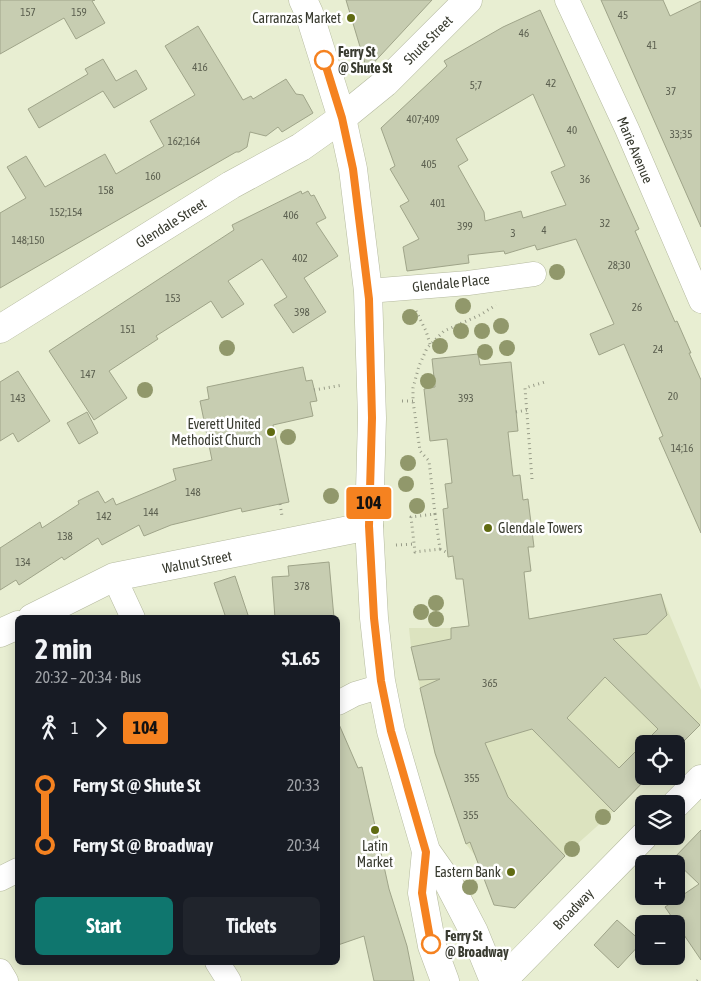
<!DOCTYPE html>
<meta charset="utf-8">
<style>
:root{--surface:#171b24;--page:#20242c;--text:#f1f3f6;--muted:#9ea1a6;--accent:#0f766e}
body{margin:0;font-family:"Asap Condensed",sans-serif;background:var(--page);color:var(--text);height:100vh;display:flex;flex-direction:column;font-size:19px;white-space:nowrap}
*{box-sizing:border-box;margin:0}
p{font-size:16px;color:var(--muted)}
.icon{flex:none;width:28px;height:28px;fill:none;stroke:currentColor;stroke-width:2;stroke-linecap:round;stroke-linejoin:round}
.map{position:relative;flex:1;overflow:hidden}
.panel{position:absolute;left:15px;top:615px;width:325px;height:350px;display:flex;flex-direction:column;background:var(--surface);border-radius:8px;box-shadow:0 2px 12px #0003}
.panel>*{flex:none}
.badge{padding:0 10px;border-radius:4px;font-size:18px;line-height:32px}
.tools{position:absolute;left:635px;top:735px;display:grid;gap:10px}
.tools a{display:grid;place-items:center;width:50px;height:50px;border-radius:8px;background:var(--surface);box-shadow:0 2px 12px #0003;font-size:25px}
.map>.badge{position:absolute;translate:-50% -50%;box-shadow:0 0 0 2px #fff}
.legs{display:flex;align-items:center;gap:8px;height:55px;padding:0 20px;font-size:16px}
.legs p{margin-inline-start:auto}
.headline{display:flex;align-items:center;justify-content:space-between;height:85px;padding:0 20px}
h1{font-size:28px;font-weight:700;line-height:38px}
.primary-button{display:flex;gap:10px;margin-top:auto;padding:10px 20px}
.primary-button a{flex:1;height:58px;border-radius:8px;background:var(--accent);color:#fff;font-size:20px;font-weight:700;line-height:58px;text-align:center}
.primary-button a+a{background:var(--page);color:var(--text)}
ul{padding:0 20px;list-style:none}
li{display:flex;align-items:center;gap:18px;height:60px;font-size:19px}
li i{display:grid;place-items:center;width:8px;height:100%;margin:0 6px;background:currentColor}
li i::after{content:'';width:12px;height:12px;margin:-6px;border:4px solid;border-radius:50%;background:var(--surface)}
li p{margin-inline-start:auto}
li:first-child i{background:linear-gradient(#0000 50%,currentColor 0)}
li:last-child i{background:linear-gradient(currentColor 50%,#0000 0)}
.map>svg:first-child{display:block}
</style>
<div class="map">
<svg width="701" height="981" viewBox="0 0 701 981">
<rect width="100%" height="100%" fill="#e8eed2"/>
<polygon fill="#dce3bf" points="661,594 701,690 701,723 676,749 676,744 644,744 644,776 649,776 614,811 565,855 515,908 466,844 435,756 411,647 409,628 451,628 547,616"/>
<g fill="#c7cdb1" stroke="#9fa489" fill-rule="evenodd">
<polygon points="0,0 95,0 92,1 105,23 76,39 64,18 0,54"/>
<polygon points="346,0 432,0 367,70"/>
<polygon points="601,0 663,0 670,16 701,1 701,227"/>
<path d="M540,10L639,229L635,231L675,322L677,321L691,353H689L701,380V533L659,438L663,436L624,344L599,355L590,334L614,324L576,239L537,250L535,245L505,254L504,251L468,255L469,263L407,271L403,247L419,239L400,206L409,201L390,169L395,166L381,128L447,66L444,61L503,27ZM533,94L565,166L551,172L566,205L523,218L521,211L485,221L484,212L458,166L468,160L456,139Z"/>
<polygon points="198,26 243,100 251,96 253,99 286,79 296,94 303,95 313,113 282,132 278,127 266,136 250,132 247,147 239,152 236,152 0,288 0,213 26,198 7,167 26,156 45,187 105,154 116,174 164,146 150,121 195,95 165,46"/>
<polygon points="103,59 116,81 136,70 147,89 114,108 103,91 39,128 28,109 88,74 85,69"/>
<polygon points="301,191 302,194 308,191 311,196 314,195 326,218 316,223 338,256 304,278 326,312 293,333 274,305 287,297 262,259 228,281 244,304 222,318 211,301 156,336 158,339 109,371 127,398 94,420 49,351 234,230 232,225"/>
<path d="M478,354L480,365L511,362L518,431L508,432L513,476L520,475L523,500L528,499L534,547H528L531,571L524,572L529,619L661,594L667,615L647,634L613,639L700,725L676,749V744H644V776H649L614,812L532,729L485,743L508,797L565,856L515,908L494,905L470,842L466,844L435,753L420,688L440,679L419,680L411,647L451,639V628L469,626L463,579H456L453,556L448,557L443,509L448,508L445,484L452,483L447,439L430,441L424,389L435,387L432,359ZM605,677L658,729L619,768L567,718Z"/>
<polygon points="303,367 306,381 312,380 317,401 310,402 313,416 273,425 289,502 242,512 241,508 171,525 144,536 139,525 102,545 98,538 64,560 62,557 19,585 16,580 0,590 0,548 40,522 42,528 79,504 78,501 98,491 105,503 113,498 116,505 176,480 173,469 212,460 200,401 209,399 207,387"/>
<polygon points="18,371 50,421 18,442 13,433 0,441 0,382"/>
<polygon points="87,412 98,433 79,444 67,423"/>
<polygon points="329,562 334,618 275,618 272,577 289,576 288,566"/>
<polygon points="235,576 249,618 226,618 214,583"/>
<polygon points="338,722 358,768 362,767 389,889 407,946 414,981 374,981 364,936 338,945"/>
<polygon points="701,830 701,960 665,907 699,884 673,859"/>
<polygon points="617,920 642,942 618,968 594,945"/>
</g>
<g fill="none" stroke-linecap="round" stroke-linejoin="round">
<defs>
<g id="minor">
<polyline points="567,0 627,129 701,301"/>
<polyline points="368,291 468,283 534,274"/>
<polyline points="114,577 133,618"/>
<polyline points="338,703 355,694 382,686"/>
<polyline points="0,879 18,870"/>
<polyline points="217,962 229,981"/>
<polyline points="0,971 6,981"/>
</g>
<g id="tertiary">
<polyline points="0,329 231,185 301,147 342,118"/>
<polyline points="32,618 114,577 369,526"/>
<polyline points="0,633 18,625"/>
</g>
<g id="secondary">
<polyline points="303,0 309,13 342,118 353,169 368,291 372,418 369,526 374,618 381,681 391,731 426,851 448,882 474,932 494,981"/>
<polyline points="342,118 385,83 468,0"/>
<polyline points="426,851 422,893 432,946 445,981"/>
</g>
<g id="primary">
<polyline points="676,804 701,779"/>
<polyline points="502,981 644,836"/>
</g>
</defs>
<use href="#minor" stroke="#b5ba9f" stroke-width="25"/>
<use href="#tertiary" stroke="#b5ba9f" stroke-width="29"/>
<use href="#secondary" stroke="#b5ba9f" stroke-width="29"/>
<use href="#primary" stroke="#b5ba9f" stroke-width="29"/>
<g stroke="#989c88" stroke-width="3" stroke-dasharray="1 4" stroke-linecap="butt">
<polyline points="416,311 426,331 430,344"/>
<polyline points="314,390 343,385"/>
<polyline points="402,401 417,401"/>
<polyline points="516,412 527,410"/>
<polyline points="532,479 525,388 545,382"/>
<polyline points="280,504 282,516"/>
<polyline points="435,514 429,461 420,451 413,401 413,388 419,366 427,348 444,331 480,315 496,305"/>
<polygon points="435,514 440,549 415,552 411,517"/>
<polyline points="396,545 414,544"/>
<polyline points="440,549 448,553"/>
<polyline points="697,981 701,978"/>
</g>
<use href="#minor" stroke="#fff" stroke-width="24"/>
<use href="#tertiary" stroke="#fff" stroke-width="28"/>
<use href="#secondary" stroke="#fff" stroke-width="28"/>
<use href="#primary" stroke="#fff" stroke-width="28"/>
</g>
<g fill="#91986b">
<circle cx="557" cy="272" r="8"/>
<circle cx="463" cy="306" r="8"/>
<circle cx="410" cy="317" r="8"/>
<circle cx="501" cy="326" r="8"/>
<circle cx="461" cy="331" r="8"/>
<circle cx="482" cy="331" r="8"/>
<circle cx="440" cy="346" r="8"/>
<circle cx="227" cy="348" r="8"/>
<circle cx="507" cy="348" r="8"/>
<circle cx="485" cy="352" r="8"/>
<circle cx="428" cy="381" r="8"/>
<circle cx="145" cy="390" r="8"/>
<circle cx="288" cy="437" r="8"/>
<circle cx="408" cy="463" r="8"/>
<circle cx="406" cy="484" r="8"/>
<circle cx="331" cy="496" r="8"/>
<circle cx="417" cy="506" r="8"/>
<circle cx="436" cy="603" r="8"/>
<circle cx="421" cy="612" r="8"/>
<circle cx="436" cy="619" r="8"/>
<circle cx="603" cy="817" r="8"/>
<circle cx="572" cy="849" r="8"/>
<circle cx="470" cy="887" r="8"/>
</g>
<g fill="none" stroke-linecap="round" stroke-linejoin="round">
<defs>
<polyline id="line-1" points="324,60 342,118 353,169 369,299 372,418 369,526 374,618 381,681 391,731 426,852 422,893 431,944"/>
</defs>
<use href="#line-1" stroke="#fff" stroke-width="11"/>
<use href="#line-1" stroke="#f58220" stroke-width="8"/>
</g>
<g fill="#606b12" stroke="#fff" stroke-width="2">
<circle cx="351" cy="18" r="5"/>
<circle cx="271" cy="432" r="5"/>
<circle cx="488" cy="528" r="5"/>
<circle cx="375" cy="830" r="5"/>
<circle cx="511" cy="872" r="5"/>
</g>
<g fill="#fff" stroke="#f58220" stroke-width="2.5">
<circle cx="324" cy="60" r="9"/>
<circle cx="431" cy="944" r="9"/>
</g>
<g text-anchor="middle" stroke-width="5" stroke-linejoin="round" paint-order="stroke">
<g font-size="11" fill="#5c6050">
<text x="28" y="16">157</text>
<text x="79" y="16">159</text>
<text x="623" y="19">45</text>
<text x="524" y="37">46</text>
<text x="652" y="49">41</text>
<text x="200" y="71">416</text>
<text x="551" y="87">42</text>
<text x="476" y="89">5;7</text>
<text x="671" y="95">37</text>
<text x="423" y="123">407;409</text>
<text x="572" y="134">40</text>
<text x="681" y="138">33;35</text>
<text x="184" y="145">162;164</text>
<text x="429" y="168">405</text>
<text x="153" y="180">160</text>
<text x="585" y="183">36</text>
<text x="106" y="194">158</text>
<text x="438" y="207">401</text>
<text x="66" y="216">152;154</text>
<text x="291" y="219">406</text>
<text x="605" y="227">32</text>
<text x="465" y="230">399</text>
<text x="544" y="234">4</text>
<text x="513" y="237">3</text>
<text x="28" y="244">148;150</text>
<text x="300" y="262">402</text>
<text x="619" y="269">28;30</text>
<text x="173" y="302">153</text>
<text x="637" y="311">26</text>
<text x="302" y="316">398</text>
<text x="128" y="333">151</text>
<text x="658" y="353">24</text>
<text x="88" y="378">147</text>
<text x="673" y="400">20</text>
<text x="18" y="402">143</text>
<text x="466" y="402">393</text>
<text x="682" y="452">14;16</text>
<text x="193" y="496">148</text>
<text x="151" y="516">144</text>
<text x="104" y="520">142</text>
<text x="65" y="540">138</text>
<text x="23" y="566">134</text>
<text x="302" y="590">378</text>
<text x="490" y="687">365</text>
<text x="472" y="782">355</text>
<text x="471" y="819">355</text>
</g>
<g font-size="14" fill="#393b30" stroke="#fff" text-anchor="end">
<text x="341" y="23">Carranzas Market</text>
<text x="261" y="429">Everett United<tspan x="261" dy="16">Methodist Church</tspan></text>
<text x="498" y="533" text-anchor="start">Glendale Towers</text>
<text x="375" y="851" text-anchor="middle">Latin<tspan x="375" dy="16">Market</tspan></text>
<text x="501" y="877">Eastern Bank</text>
</g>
<g font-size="14" fill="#393b30" stroke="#fff">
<text transform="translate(428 40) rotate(-45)" y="5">Shute Street</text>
<text transform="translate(635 150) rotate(67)" y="5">Marie Avenue</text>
<text transform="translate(171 223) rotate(-32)" y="5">Glendale Street</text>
<text transform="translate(451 283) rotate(-6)" y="5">Glendale Place</text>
<text transform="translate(197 562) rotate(-11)" y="5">Walnut Street</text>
<text transform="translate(573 909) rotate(-46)" y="5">Broadway</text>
</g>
<g font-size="14" font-weight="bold" fill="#393b30" stroke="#fff" text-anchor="start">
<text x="338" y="57">Ferry St<tspan x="338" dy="16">@ Shute St</tspan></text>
<text x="445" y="941">Ferry St<tspan x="445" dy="16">@ Broadway</tspan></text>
</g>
</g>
</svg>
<div class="tools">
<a><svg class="icon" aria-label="locate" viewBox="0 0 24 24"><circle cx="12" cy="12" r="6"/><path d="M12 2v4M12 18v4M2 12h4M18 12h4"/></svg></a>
<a><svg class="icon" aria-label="layers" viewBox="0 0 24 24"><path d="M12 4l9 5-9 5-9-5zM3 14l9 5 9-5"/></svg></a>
<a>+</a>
<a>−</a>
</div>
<b class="badge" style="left:369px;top:503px;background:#f58220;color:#111">104</b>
<section class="panel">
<div class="headline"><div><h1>2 min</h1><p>20:32 – 20:34 · Bus</p></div><b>$1.65</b></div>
<div class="legs"><svg class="icon" aria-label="walk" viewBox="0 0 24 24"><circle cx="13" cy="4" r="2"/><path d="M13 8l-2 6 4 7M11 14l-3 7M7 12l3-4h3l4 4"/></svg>1<svg class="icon" aria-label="forward" viewBox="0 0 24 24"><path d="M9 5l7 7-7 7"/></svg><b class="badge" style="background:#f58220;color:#111">104</b></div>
<ul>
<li><i style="color:#f58220"></i><b>Ferry St @ Shute St</b><p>20:33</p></li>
<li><i style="color:#f58220"></i><b>Ferry St @ Broadway</b><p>20:34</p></li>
</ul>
<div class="primary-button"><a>Start</a><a>Tickets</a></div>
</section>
</div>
